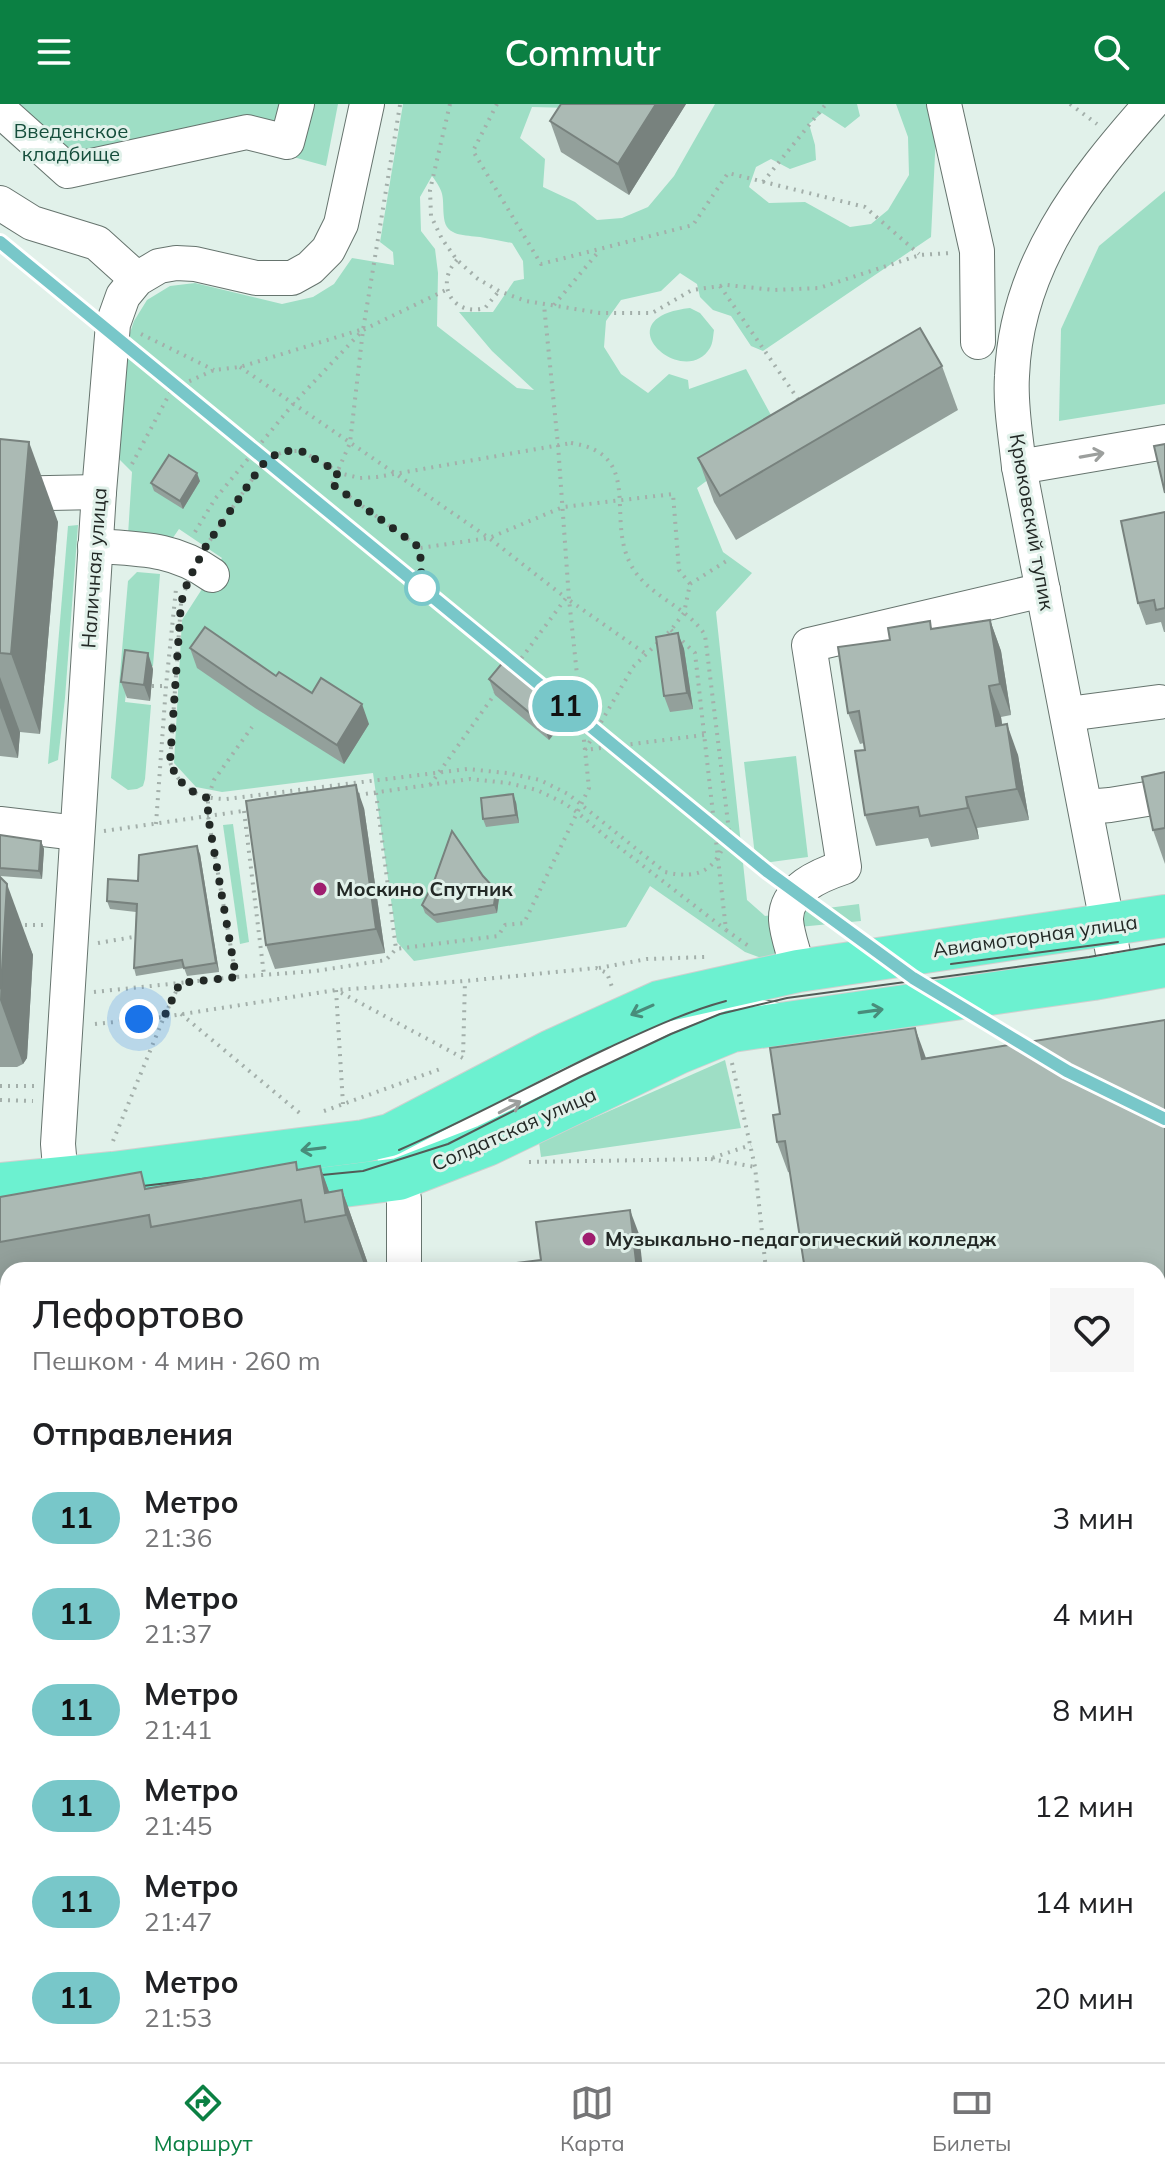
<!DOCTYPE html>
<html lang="ru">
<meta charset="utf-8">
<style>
:root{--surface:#fff;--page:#f6f6f6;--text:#202124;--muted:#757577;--line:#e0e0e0;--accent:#0b8043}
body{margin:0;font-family:Mulish,sans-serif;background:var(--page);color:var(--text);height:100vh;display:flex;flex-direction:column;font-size:30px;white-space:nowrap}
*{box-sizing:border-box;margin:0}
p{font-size:26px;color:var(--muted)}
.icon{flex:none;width:44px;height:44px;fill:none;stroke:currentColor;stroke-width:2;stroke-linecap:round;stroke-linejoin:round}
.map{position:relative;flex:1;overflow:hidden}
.drawer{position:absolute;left:0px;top:1158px;width:1166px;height:800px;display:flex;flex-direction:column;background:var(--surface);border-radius:24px 24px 0 0;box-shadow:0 4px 20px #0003}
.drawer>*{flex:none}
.badge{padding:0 16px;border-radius:26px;font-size:28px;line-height:52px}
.you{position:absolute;width:40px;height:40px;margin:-20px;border:6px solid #fff;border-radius:50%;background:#1a73e8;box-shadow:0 0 0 12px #1a73e833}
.map>.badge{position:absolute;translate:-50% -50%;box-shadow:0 0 0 4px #fff}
h2{padding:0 32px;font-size:30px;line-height:72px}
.round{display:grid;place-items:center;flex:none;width:84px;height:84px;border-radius:0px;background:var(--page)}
.headline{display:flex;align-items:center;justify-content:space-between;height:136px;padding:0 32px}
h1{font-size:38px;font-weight:600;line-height:60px}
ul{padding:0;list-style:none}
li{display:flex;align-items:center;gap:24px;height:96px;padding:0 32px}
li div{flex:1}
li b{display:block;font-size:30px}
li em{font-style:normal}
li .badge{min-width:88px;font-weight:700;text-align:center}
header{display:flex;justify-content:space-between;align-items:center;height:104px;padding:0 32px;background:var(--accent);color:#fff;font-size:36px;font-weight:600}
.dock{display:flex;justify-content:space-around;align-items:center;height:112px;border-top:2px solid var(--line);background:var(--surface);font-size:22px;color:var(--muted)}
.dock a{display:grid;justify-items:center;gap:4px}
.dock .active{color:var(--accent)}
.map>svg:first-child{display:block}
</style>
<header><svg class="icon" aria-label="menu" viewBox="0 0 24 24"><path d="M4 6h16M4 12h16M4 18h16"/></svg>Commutr<svg class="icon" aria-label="search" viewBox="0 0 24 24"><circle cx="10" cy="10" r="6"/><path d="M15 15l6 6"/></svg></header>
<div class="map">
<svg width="1165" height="1958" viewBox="0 0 1165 1958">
<rect width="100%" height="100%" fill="#e1f1ea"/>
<g fill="#9edec5" fill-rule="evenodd">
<polygon points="0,0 338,0 326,62 239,38 61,83 0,25"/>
<path d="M403,0H578L570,4L532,3L520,34L545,55L543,83L575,98L597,116L622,114L648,103L674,72L715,0H857L860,12L845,24L822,9L809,20L815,41L816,56L790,65L771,55L756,63L749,83L769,99L805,98L850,123L871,120L888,106L909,71L908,33L896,0H929L936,30L931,133L763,247L751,242L731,212L713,206L700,193L697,180L680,169L661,187L621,196L606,217L604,243L621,270L648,289L669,270L688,276L689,285L746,265L778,324L697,384L723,448L752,469L716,508L747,796L765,812L859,800L861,817L778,825L780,861L745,848L650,782L626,823L414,857L397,838L373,669L222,688L196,683L174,659L182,516L222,454L179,425L170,438L128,431L132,368L115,351L123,249L134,217L147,196L170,182L195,179L282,200L313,193L334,180L352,154L394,161L393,148L380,138ZM432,72C446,91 442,92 444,114C446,133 466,131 480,133C491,135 501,137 512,139L523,157L524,175L514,177L493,208H459L492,247L534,286L517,284L437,222L438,169L435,145L421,127L420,93Z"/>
<polygon points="1165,87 1165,300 1059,317 1061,225 1099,142"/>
<path d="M690,204L700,209L714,226C713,232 713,239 710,244C684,287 601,214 690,204Z"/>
<polygon points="78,421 65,594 58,656 48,660 68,422"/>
<polygon points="137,468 160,470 153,562 129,560 125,598 151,601 145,675 143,682 137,685 128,686 111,674 128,477"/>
<polygon points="796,652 808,753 756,760 744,658"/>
<polygon points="233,720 249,838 240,840 223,721"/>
<polygon points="725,956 741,1024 541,1053 539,1038"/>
<polygon points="8,1590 8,1950 807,1950 809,1958 0,1958 0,1591"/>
</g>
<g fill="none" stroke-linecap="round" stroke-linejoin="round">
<defs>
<g id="minor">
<polyline points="944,0 977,147 978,238"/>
<polyline points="0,6 68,67 247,28 287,38 297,0"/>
<polyline points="0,99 32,119 97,139 137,175"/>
<polyline points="1019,363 1165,338"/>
<polyline points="0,390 99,388"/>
<path d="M95,442C140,445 174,444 212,471"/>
<polyline points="1068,610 1159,598"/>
<polyline points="1086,703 1110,701 1165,692"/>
<polyline points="0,720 77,729"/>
<path d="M798,867C795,851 787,832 786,816C785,785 820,771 844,763L809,541L1043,486"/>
<path d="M1117,870L1019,363C1016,333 1010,302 1012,272C1016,162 1081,79 1151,0"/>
<polyline points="419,1049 578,968 669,925 720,906 773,915"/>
<polyline points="394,1051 404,1095 404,1166"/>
<polyline points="63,1098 58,1040 99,388 113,220 123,192 137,175 159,162 176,159 195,160 256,174 292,174 310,164 328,146 341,120 367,0"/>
<polyline points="0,1250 8,1249"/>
<polyline points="0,1562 8,1561"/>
<polyline points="862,1950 864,1958"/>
<polyline points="1084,1950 1086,1958"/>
</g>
<g id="major">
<polyline points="0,1080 113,1069 364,1037 390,1031 551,947 659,898 798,867 1165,812"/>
<polyline points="272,1091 399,1075 487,1041 678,949 732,927 1093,875 1165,862"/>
</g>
</defs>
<use href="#minor" stroke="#66746e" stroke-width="36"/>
<use href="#major" stroke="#cfd0cf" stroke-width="44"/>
<g stroke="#a3afaa" stroke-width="4" stroke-dasharray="2 6" stroke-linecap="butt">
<polyline points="450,0 430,86 431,112 442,135 457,156 478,175 499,187 526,197 600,209 652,209 692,186 727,181 774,186 819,184 920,151 950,149"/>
<polyline points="497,0 473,47 541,160 693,121 728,69 865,103 919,150"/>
<polyline points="1070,0 1097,20"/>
<polyline points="400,1 363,226 350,339 332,380 420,444 489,434 563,403 673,390 679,466 690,480"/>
<polyline points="763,78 826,0"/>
<path d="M457,156C434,180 453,213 485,204L499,187"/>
<polyline points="720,182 800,298"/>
<polyline points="554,201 600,146"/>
<polyline points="141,230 214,266"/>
<polyline points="240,263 489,434 566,494"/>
<path d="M571,339C644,350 606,412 630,459C646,492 686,501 705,531L729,727C718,763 703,777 665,768L568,690L540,676L507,669L467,665L226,695C198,695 179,684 170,658L181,499L188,477L206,442L262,361L275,351L287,347H301L343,370L360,374L377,373Z"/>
<polyline points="132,360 172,285 214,266 240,263 360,226"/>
<polyline points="195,428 215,395 294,299 363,226 448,185"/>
<polyline points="671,526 695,549 726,826 750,843"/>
<polyline points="512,567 566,494 646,550"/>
<polyline points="152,582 165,582"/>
<polyline points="704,631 585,646 633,563 671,526 684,509 690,480 728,456"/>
<polyline points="430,681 497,587"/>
<polyline points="376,689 396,845"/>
<polyline points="358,691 470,675 508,679 537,686 564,699 578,709 611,737 726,826"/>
<polyline points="244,707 264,871"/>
<polyline points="156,720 166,582 176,485"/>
<polyline points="104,727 250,706"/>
<polyline points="17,821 44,821"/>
<polyline points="98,839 139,832"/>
<polyline points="599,864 647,855 705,853"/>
<polyline points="236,873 208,712 208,694 214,676 252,623"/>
<polyline points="94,888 236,873 316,867 386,856 396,845 498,832 505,821 524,819 589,684 569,495 558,341 544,201"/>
<polyline points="181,910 302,1011"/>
<polyline points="95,920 164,913 336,886 465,877 596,864 607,869 612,883"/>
<polyline points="732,959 755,1063 766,1166"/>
<polyline points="0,982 34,982"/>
<polyline points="0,996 33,997"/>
<polyline points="343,1000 336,886 463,954 465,877"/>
<polyline points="324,1007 443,964"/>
<polyline points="113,1037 164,913 180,879"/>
<polyline points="711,1055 755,1063"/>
<polyline points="529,1058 709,1055 751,1041"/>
<polyline points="0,1623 8,1621"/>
<polyline points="137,1958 173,1950"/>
</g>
<use href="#minor" stroke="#fff" stroke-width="34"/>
<use href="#major" stroke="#6cf1d0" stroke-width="42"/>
<g stroke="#525b57" stroke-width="2">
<polyline points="951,860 1118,838"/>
<path d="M399,1046C470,1015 538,977 608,944C647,926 685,908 726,897"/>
<polyline points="301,1073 363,1067 448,1040 580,973 671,930 720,910 787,894 1089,853 1165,840"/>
<polyline points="126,1084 218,1073"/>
</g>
</g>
<g fill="#93a09b">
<polygon points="686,0 629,91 561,48 550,17"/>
<polygon points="942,262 958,306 736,436 714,398 698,354"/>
<polygon points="0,335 58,418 40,630 20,628 18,654 0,652"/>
<polygon points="200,377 183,405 154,387 151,379"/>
<polygon points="1165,408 1165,528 1164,528 1161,518 1146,521 1138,499"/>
<polygon points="990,516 1001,547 1011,611 1001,613 1002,621 1018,651 1029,716 977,724 979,735 931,743 928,734 876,742 865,711 864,639 860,640 848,609 890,536 933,525"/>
<polygon points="678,529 684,545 693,605 670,608 664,592"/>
<polygon points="190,544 276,572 369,620 344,660 255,604 197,564"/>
<polygon points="153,565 150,597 127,594 121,578"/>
<polygon points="489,575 564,618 549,636 495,591"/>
<polygon points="1165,668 1165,760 1153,726"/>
<polygon points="516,698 519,719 486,723 483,715"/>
<polygon points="364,704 385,849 275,865 266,841"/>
<polygon points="0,731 41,737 44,745 42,775 0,772"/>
<polygon points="200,750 219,868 187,872 184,864 136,872 134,864 136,808 110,805 107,797 138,777"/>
<polygon points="483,772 499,794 497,809 437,819 425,809 422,801"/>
<polygon points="0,773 33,851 27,954 23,960 17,963 0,963"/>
<polygon points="1165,916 1165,1351 1158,1352 1158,1166 788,1068 777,1038 780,1010 926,954"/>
<polygon points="320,1062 329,1088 342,1086 367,1157 369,1166 8,1166 8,1212 0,1214 0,1093 147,1084 299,1066"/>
<polygon points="1158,1368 1163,1714 1158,1714"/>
<polygon points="1165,1814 1165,1930 1158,1932 1158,1819"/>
</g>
<g fill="#78827e">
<polygon points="656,0 686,0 629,91 618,60"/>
<polygon points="29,338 58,418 40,630 11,550"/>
<polygon points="197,369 200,377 183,405 180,397"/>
<polygon points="990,516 1001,547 1011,611 1000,580"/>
<polygon points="678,529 684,545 693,605 687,589"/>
<polygon points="148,549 153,565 150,597 144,581"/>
<polygon points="0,573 20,628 18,654 0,604"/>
<polygon points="989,582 1001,613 1007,653 996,622"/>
<polygon points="362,600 369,620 344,660 337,641"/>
<polygon points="559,602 564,618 549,636 543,620"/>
<polygon points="1007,620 1018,651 1029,716 1017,685"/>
<polygon points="356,681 364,704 385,849 376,825"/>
<polygon points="513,690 516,698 519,719 516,711"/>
<polygon points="966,693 977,724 979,735 968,704"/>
<polygon points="41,737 44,745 42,775 39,767"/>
<polygon points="197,742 200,750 219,868 216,859"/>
<polygon points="7,780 33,851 27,954 23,960 0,896"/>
<polygon points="496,786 499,794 497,809 494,801"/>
<polygon points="915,924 926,954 933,985 922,955"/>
<polygon points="320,1062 338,1113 325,1089"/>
<polygon points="342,1086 367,1157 369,1166 366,1166 346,1111"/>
<polygon points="630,1106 639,1130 643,1166 637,1166"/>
<polygon points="408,1950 414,1950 417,1958 410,1958"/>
</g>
<g fill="#abbab4" stroke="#78827e" stroke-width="2">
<polygon points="561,0 656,0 618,60 550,17"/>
<polygon points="920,224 942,262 720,392 698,354"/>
<polygon points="0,335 29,338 11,550 0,549"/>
<polygon points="1165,340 1165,389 1154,342"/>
<polygon points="169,351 197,369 180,397 151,379"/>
<polygon points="1165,408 1165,504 1156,506 1154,496 1138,499 1121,417"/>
<polygon points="990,516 1000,580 989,582 996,622 1007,620 1017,685 966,693 968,704 920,712 918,703 865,711 855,647 865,646 859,607 848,609 838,543 890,536 888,524 930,517 931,525"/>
<polygon points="205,523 276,572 279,568 312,589 321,574 362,600 337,641 248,584 190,544"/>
<polygon points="678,529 687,589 664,592 656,533"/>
<polygon points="125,546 148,549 144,581 121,578"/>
<polygon points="504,557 559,602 543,620 489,575"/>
<polygon points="1165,668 1165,724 1153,726 1142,673"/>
<polygon points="356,681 376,825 266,841 246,697"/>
<polygon points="513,690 516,711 483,715 481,694"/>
<polygon points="452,727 483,772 496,786 494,801 434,811 422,801 433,780"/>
<polygon points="0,731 41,737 39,767 0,764"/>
<polygon points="197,742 216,859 184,864 182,856 134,864 137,800 107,797 108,775 138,777 139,751"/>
<polygon points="0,773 7,780 1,883 0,885"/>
<polygon points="1165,916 1165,1320 1158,1321 1158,1166 805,1166 785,1037 777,1038 773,1011 780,1010 770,944 915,924 922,955"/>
<polygon points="296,1058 297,1066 320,1062 325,1089 342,1086 346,1111 305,1118 301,1096 151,1123 149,1111 0,1138 0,1093 141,1068 145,1085"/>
<polygon points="630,1106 637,1166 485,1166 484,1163 541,1156 536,1118"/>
<polygon points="1158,1368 1165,1368 1165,1733 1160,1682 1158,1682"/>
<polygon points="1162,1814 1165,1814 1165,1867 1158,1869 1158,1819"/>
<polygon points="234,1950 408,1950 410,1958 194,1958"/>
<polygon points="757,1950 802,1950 804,1958 716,1958"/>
</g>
<defs><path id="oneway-shaft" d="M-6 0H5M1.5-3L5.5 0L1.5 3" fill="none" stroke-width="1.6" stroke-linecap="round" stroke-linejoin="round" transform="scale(2)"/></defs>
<g stroke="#9c9f9d">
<use href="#oneway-shaft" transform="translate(1092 351) rotate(-10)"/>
<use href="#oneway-shaft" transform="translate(510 1003) rotate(-28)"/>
</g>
<g stroke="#488d7b">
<use href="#oneway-shaft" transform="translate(642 906) rotate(156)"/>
<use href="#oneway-shaft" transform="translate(871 907) rotate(-8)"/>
<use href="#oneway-shaft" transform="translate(313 1045) rotate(173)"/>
</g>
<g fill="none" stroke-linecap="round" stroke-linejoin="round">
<defs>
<polyline id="line" points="0,138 768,768 913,874 1067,967 1165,1015"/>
</defs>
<use href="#line" stroke="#fff" stroke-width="18"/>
<use href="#line" stroke="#78c7c9" stroke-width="12"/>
<path stroke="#232926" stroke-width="8" stroke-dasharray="0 14.4" d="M139,915L164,913L180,879L236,873L208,712V694C188,688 177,677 170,658L181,499L188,477L206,442L262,361L275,351L287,347H301L338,368L332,380L420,444L422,484"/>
</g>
<circle fill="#fff" stroke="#78c7c9" stroke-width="4" cx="422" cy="484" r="16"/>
<g fill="#9f1e6f" stroke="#e1f1ea" stroke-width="3">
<circle cx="320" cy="785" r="8"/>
<circle cx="589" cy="1135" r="8"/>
</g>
<g text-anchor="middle" stroke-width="6" stroke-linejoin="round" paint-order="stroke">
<g font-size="20" fill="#154e3c" stroke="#e1f1ea">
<text x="71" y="34">Введенское<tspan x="71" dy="23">кладбище</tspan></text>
</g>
<g font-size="20" fill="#232926" stroke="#e1f1ea">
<text transform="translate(1032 418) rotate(80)" y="7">Крюковский тупик</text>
<text transform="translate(94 464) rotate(-86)" y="7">Наличная улица</text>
<text transform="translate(1035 832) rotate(-8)" y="7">Авиамоторная улица</text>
<text transform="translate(514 1025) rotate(-24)" y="7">Солдатская улица</text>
</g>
<g font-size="20" font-weight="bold" fill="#232926" stroke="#e1f1ea" text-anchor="start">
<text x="336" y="792">Москино Спутник</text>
<text x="605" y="1142">Музыкально-педагогический колледж</text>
</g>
</g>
</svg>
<div class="you" style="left:139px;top:915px"></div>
<b class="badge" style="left:565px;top:602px;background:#78c7c9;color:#111">11</b>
<section class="drawer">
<div class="headline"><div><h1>Лефортово</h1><p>Пешком · 4 мин · 260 m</p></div><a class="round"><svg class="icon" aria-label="heart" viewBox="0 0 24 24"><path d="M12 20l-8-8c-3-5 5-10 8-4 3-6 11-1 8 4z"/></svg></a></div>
<h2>Отправления</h2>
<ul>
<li><span class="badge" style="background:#78c7c9;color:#111">11</span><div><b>Метро</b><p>21:36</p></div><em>3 мин</em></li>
<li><span class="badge" style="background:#78c7c9;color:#111">11</span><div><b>Метро</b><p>21:37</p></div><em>4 мин</em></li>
<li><span class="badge" style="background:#78c7c9;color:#111">11</span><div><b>Метро</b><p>21:41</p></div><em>8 мин</em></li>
<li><span class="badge" style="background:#78c7c9;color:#111">11</span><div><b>Метро</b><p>21:45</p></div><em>12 мин</em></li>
<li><span class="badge" style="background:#78c7c9;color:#111">11</span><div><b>Метро</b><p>21:47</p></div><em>14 мин</em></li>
<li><span class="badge" style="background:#78c7c9;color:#111">11</span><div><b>Метро</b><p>21:53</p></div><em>20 мин</em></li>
</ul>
</section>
</div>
<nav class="dock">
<a class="active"><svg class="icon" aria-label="directions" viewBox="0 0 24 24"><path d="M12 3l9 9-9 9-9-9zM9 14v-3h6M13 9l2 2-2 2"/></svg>Маршрут</a>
<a><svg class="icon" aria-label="map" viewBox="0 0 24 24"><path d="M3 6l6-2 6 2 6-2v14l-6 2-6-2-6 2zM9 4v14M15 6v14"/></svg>Карта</a>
<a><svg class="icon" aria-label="tickets" viewBox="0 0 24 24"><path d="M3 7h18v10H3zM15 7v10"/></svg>Билеты</a>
</nav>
